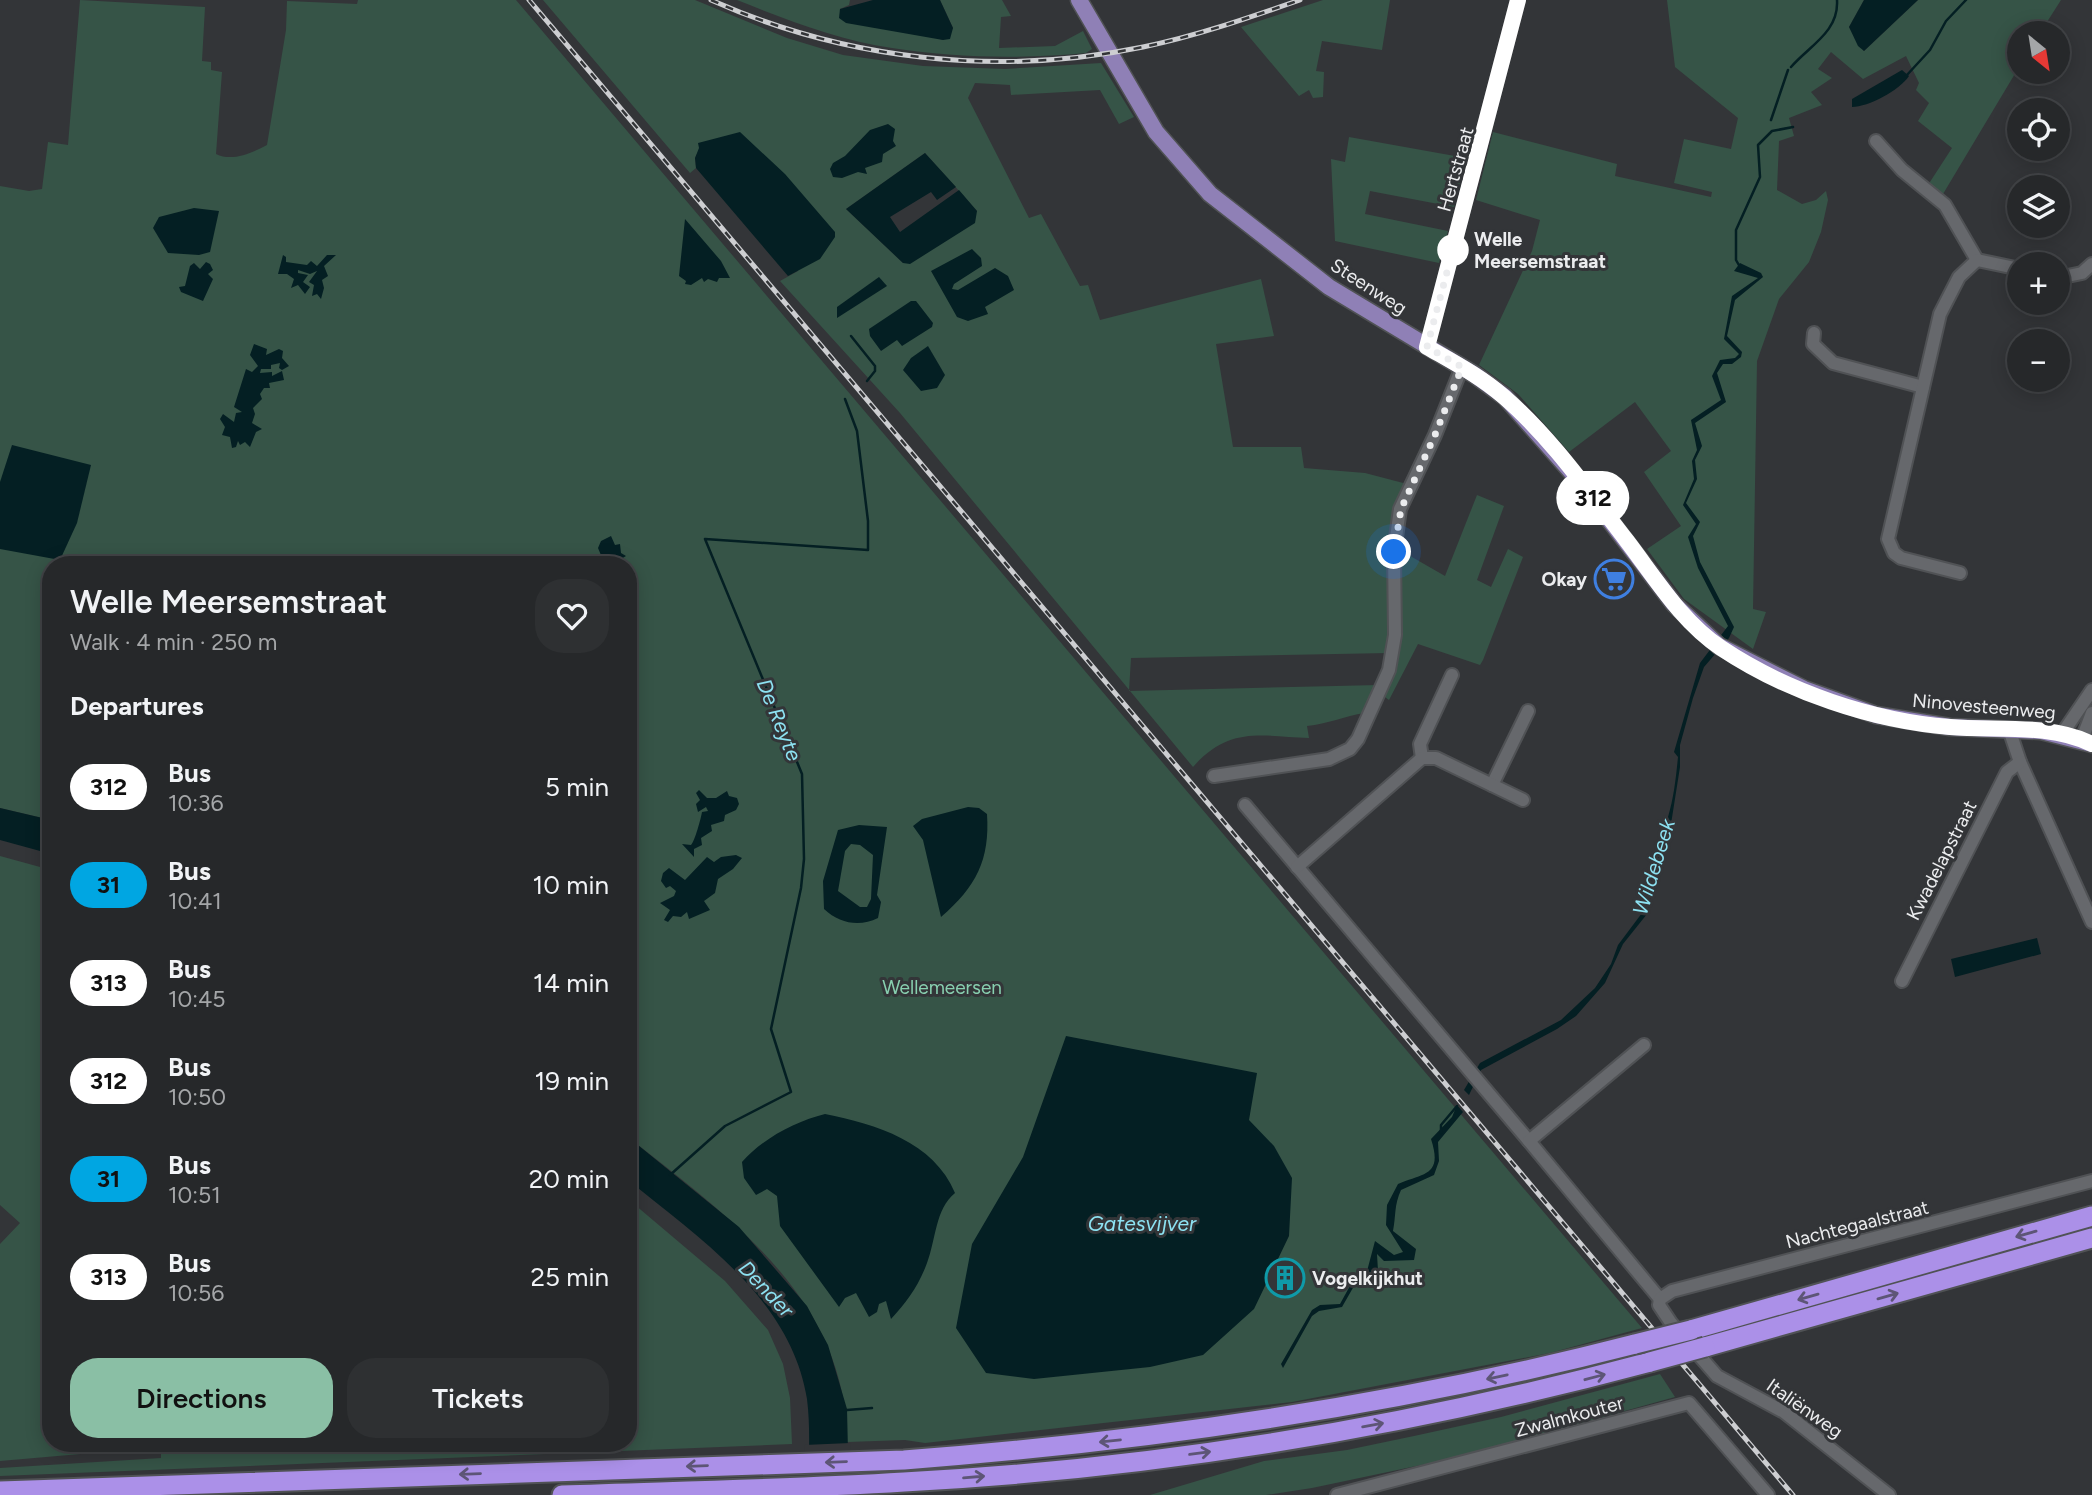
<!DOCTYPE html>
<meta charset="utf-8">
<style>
:root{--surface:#26282a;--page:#2e3032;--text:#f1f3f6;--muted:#a4a6a8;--line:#424447;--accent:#8abfa5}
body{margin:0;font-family:Figtree,sans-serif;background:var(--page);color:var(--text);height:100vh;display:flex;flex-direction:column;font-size:26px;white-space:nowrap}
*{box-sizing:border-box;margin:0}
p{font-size:23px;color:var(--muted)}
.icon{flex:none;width:38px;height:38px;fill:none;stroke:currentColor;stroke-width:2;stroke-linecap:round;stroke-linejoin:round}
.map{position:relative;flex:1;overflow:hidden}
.drawer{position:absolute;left:42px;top:556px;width:595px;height:896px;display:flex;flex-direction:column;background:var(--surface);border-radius:28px;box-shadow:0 4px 18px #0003,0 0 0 2px var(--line)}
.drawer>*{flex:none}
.badge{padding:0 14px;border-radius:23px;font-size:24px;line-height:46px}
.needle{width:46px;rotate:150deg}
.tools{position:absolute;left:2007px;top:21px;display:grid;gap:14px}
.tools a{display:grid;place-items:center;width:63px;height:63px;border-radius:50%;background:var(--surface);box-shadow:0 4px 18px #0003,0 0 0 2px var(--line);font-size:35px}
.you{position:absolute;width:35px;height:35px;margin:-18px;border:5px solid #fff;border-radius:50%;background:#1a73e8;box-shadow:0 0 0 10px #1a73e833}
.map>.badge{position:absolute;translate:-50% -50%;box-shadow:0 0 0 4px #fff}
h2{padding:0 28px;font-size:26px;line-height:63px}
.round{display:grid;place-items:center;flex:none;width:74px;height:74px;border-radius:28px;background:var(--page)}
.overview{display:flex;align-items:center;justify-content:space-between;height:119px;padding:0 28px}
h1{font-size:33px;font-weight:600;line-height:52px}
.primary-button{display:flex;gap:14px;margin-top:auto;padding:14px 28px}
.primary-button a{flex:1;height:80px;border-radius:28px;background:var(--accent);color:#111;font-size:28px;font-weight:600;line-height:80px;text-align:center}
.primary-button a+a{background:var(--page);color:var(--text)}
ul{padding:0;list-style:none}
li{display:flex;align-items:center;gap:21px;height:98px;padding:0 28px}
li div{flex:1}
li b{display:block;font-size:26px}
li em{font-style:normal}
li .badge{min-width:77px;font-weight:700;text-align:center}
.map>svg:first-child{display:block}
</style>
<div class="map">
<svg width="2092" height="1495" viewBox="0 0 2092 1495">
<rect width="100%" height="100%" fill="#333538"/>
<g fill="#365447" fill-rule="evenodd">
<path d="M80,0L205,7L202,61L211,62V70L222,72L216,154C232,162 252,153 267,145L286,30L287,1L357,4L358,0H516L1642,1328L1550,1353L1292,1402L925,1443L905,1440L847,1442C847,1299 729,1217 628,1137V565H51V820L0,808V186L29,191L42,189L48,142L68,145Z"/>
<path d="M543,0H695L787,38L843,55L923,66L1005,69L1101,63L1134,117L1119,124L1100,90L1011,95L1010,85L975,83L968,98L1029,218L1041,214L1080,286L1088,285L1100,320L1261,279L1274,336L1216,344L1233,447H1301L1304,468L1365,473L1407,484L1389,653L1131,658L1129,691L1379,685L1365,713C1344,716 1328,724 1307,726L1309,738C1260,736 1229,726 1193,767L900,413L780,281L798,271L700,148L695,158L696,168L690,173ZM925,153L977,211L903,263L846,209Z"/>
<path d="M737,0H850L849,5L840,9L943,40L953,28L940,0H1002L1011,16L1001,17L999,48L1055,46L1083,31L1092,49L1086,53C1025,59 953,58 892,48C839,40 787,20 737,0Z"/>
<polygon points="1323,0 1390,0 1382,50 1322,41 1316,71 1324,72 1323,97 1313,98 1309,90 1299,96 1241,27"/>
<polygon points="1667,0 1864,0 1849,27 1864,51 1918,0 2061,0 2040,33 2020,33 2019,67 1943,194 1928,185 1952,148 1918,121 1929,103 1916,90 1919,83 1906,56 1863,79 1831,52 1818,69 1832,78 1811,92 1822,105 1789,118 1794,136 1779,141 1777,190 1802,204 1816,200 1826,191 1828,200 1821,232 1809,262 1779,299 1757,361 1753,609 1766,612 1753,649 1684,599 1647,549 1681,526 1644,472 1671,451 1635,402 1569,452 1518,394 1479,365 1532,251 1540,220 1476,200 1493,132 1617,164 1615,176 1711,197 1712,192 1674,183 1684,139 1731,149 1738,118 1675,67"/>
<polygon points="1349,137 1466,158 1454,207 1370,191 1365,214 1448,231 1439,263 1335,241 1331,159 1345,162"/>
<polygon points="1477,495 1504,506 1477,580 1491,587 1508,549 1523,557 1483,660 1480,665 1418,644 1389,700 1385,697 1394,669 1398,549 1445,576"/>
<polygon points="0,856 51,870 51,1444 628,1444 628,1199 725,1281 768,1330 783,1364 790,1398 792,1444 0,1476 0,1468 161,1458 161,1447 0,1461 0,1244 20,1223 0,1205"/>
<polygon points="1660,1374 1675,1397 1459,1457 1312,1488 1266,1495 1150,1495 1264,1461 1347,1450 1414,1436 1501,1417"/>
</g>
<g fill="#041f23" fill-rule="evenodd">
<polygon points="873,0 940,0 953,28 950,39 943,40 846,23 839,18 840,9"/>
<polygon points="1864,0 1918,0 1864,51 1858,46 1849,27"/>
<path d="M1902,70L1909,76C1900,90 1868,107 1852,107V99Z"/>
<polygon points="888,124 895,129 893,141 896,146 883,154 882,162 865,168 867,174 858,172 842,178 833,177 830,169 833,163 845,156 870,130"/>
<polygon points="740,132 785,174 835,232 835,237 820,259 788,276 696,168 695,158 699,148 698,143"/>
<polygon points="925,153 956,187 937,200 931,192 890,217 900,232 959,190 977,211 975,223 910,264 903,263 846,209"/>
<polygon points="194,208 219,211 210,252 199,255 168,253 153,228 159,217"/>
<polygon points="685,219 721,261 730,278 719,278 717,282 708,279 704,282 702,278 691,285 685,284 686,281 679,276"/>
<polygon points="972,249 981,258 982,266 954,284 952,289 958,290 995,268 1008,276 1014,290 985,307 988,314 968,321 957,317 931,271"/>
<polygon points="283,255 286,257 286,262 307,265 311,261 317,266 327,255 336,255 324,266 328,276 322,280 324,288 321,299 317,294 312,296 314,285 309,282 317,271 310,274 298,270 298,273 308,275 303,282 310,287 305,294 298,285 291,288 294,279 287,274 278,274"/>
<polygon points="206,262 210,264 213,270 208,274 213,279 203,301 181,292 179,287 185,286 190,266 194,263 200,269"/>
<path d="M1740,263L1761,273L1763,277L1735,300L1727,336L1742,352L1741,357L1732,364H1723L1717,373L1726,402L1695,423L1702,446L1695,460L1697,479L1686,503L1700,522L1693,536L1700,562L1734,627L1729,638L1704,667L1693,698L1680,745V767L1671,824L1653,876L1655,884L1647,914L1623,944L1605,983L1576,1016L1557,1029L1481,1070L1469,1095L1464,1090L1480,1063L1561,1020L1595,988L1611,964L1618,945L1642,913L1651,883L1648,879C1653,857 1662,838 1668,817C1674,797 1676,777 1678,757L1674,752L1700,663L1728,626L1698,568L1688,537L1696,524L1683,505L1694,479L1692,461L1697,450L1691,420L1721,400L1712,376L1720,360L1735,358L1739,354L1724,339L1732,296L1758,278L1734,271Z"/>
<polygon points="879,277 887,286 837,318 837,307"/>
<polygon points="911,301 916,301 933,323 932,327 902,346 897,340 881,351 870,336 869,329"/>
<polygon points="254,344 267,349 266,355 279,349 283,351 282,358 289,366 282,370 279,368 280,363 271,365 271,369 261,369 260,373 272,372 272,376 282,371 284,380 269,383 270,388 264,388 260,394 262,399 253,408 255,414 252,423 262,429 256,432 250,447 245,442 240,445 238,441 236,447 232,448 230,437 222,435 225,427 220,419 223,414 234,422 236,413 242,412 234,407 246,369 252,372 258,366 250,355"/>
<polygon points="928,346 945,375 937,388 921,391 903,370 911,358"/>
<polygon points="12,445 91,465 77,523 60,560 0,549 0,482"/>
<polygon points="611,536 615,545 620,544 621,553 626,556 621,559 623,565 599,563 603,560 598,548 601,541"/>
<path d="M699,790L707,798H716L727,791L729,796L737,798L739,804L736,810L725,815L724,821L711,825L712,831L701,838L702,845L694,849V857L682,844L691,845C695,841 701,818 702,812L708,811L706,807L698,812L696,804L700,800L696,793Z"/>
<path d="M968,807L979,808L987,814C990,860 976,887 941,917L923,840L913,826L922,819Z"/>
<polygon points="0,808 51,820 51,854 0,840"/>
<path d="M859,825L887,827L877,895L881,902L878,918C860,927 840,924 824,909L823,881L838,830ZM851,844L860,845L873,855L871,899L867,907H860L838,891L845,851Z"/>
<polygon points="736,855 742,858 733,869 718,879 715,893 704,901 710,910 689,919 687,912 681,917 673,916 668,922 664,920 670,910 660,903 674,896 676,891 670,886 666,888 661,881 663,873 669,868 685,880 707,857 714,862 721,857"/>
<polygon points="2037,938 2041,954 1955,977 1951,959"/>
<polygon points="1066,1036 1257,1073 1249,1120 1274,1146 1292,1178 1289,1236 1254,1309 1203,1355 1150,1367 1034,1379 986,1373 956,1328 972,1244 1023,1157"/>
<path d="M1457,1105L1463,1112L1438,1142L1439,1161L1434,1175L1401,1190C1394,1205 1396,1216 1393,1231L1416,1249L1414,1260L1384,1261L1377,1254L1378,1271L1354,1286L1342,1307L1319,1311L1312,1316L1283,1368L1281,1364L1312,1310L1320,1305L1340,1304L1351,1284L1366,1275L1375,1241L1394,1255L1403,1252L1386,1225L1387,1205L1398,1184C1424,1173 1443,1176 1431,1139L1452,1117Z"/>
<path d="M825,1114C876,1124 934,1142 955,1193C935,1209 936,1240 927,1263C919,1285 907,1302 891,1319L886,1301L879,1304L877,1312L869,1317L856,1293L845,1298L839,1307L780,1226L777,1196L767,1189L756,1195L744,1178L742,1162C762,1139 796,1121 825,1114Z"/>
<path d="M628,1137L739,1227L807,1306L828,1345L847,1409L849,1495H809C808,1464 811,1430 807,1399C791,1299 700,1239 628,1180Z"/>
</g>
<polygon fill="#333538" points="850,1443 853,1495 806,1495 804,1445"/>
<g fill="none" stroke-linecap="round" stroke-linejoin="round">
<g stroke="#041f23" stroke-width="2.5">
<path d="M1791,67C1809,46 1839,32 1837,0"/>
<polyline points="1906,76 1930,50 1946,21 1966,0"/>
<polyline points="1771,120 1788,70"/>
<polyline points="1740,267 1736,260 1736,230 1760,177 1758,145 1772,131 1793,127"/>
<polyline points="851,336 875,366 875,371 867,381"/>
<polyline points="1441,1133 1441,1125 1457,1106"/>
<polyline points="670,1175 725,1126 791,1092 771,1029 801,888 804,859 802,774 705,539 868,550 868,521 857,431 845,399"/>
<polyline points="847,1410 872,1408"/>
</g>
<defs>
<g id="minor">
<polyline points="1876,141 1902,170 1945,205 1977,260 2020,269"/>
<polyline points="2058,278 2082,273 2092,264"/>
<polyline points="1814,333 1813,344 1833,363 1923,387"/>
<polyline points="1427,347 1518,0"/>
<polyline points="1960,573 1901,558 1894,553 1888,539 1940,314 1959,277 1977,260"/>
<polyline points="2009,729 2020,762 2092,922"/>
<polyline points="2062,734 2092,690"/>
<polyline points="2082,739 2092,713"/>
<polyline points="1422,758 1420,744 1452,675"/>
<polyline points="1214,776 1329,759 1350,749 1358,739 1389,670 1395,635 1394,552 1400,509 1435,435 1462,367"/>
<polyline points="1492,785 1528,711"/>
<polyline points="1245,805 1529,1141"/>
<polyline points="1297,867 1422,758 1436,758 1523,800"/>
<polyline points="1902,981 2007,772 2020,762"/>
<polyline points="1644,1045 1529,1141 1660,1299"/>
<polyline points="1337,1495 1689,1403 1768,1495"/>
<polyline points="1889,1495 1784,1412 1717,1376 1671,1323 1659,1305 1660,1299 1672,1291 2092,1181"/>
</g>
<polyline id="major" points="1079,0 1156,132 1210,194 1329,287 1475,375 1505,397 1581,483 1674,604 1719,646 1804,689 1876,715 1950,727 2041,731 2092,744"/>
<g id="highway">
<polyline points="1691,1330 2092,1216"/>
<polyline points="1705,1347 2092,1238"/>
<path d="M0,1491L904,1460C1152,1441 1395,1406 1635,1344"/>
<path d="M562,1495C676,1491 790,1489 904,1482C1155,1469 1407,1427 1650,1362"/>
</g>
</defs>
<use href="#minor" stroke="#505255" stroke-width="16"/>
<use href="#major" stroke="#505255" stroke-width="19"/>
<use href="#highway" stroke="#505255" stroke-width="23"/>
<use href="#minor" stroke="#66686c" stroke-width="12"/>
<use href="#major" stroke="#8f80b6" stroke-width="16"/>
<use href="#highway" stroke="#ab90e8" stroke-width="19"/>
<defs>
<g id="rail">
<polyline points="529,0 1793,1495"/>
<path d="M711,0C845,60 998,77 1143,47C1196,36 1248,18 1300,0"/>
</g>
</defs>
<use href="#rail" stroke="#cdced1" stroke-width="5"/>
<use href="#rail" stroke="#333538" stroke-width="2.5" stroke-dasharray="8" stroke-linecap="butt"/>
<defs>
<g id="highway-bridge">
<polyline points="1635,1344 1691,1330"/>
<polyline points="1650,1362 1705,1347"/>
</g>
</defs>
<use href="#highway-bridge" stroke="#505255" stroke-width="23" stroke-linecap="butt"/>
<use href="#highway-bridge" stroke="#ab90e8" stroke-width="19"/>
</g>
<defs><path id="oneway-shaft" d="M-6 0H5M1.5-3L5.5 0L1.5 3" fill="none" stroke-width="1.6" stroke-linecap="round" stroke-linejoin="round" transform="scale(1.75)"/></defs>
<g stroke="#5d5576">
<use href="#oneway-shaft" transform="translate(2026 1234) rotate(164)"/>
<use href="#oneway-shaft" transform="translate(1888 1296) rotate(-16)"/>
<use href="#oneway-shaft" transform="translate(1808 1297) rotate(164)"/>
<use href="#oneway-shaft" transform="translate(1497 1377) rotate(168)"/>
<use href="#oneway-shaft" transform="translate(1595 1377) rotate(-15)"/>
<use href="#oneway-shaft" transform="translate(1373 1425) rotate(-10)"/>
<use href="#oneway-shaft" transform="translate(1110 1441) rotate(174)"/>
<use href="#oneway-shaft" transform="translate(1200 1453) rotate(-8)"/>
<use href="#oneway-shaft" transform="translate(836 1462) rotate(178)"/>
<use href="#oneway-shaft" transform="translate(697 1466) rotate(178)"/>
<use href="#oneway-shaft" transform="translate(470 1474) rotate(178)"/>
<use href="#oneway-shaft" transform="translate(974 1477) rotate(-5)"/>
</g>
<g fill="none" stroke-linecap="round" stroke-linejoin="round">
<defs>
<path id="line" d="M1518,0L1427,347C1453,362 1480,376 1503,396C1550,436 1589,492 1627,541C1656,579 1681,621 1721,648C1787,692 1873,721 1950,727C1997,731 2049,723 2092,744"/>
</defs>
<use href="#line" stroke="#fff" stroke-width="16"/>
<use href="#line" stroke="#fff" stroke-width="10"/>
<polyline stroke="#ebecee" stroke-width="7" stroke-dasharray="0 12.6" points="1394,552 1401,509 1435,435 1462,367 1427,347 1455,242 1453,250"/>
</g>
<defs>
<symbol id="supermarket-ring" viewBox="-11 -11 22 22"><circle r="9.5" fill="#333538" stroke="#3f7fe0" stroke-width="1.5"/><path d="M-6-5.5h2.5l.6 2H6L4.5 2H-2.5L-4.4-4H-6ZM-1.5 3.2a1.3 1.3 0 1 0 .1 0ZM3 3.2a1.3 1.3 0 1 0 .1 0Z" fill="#3f7fe0"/></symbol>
<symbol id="building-ring" viewBox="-11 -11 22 22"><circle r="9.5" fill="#333538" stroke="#0f9aa8" stroke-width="1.5"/><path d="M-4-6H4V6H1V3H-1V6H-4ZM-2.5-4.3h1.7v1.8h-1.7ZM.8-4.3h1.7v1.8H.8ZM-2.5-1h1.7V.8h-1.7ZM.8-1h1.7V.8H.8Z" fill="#0f9aa8"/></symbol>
</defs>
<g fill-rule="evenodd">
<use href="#supermarket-ring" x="1592" y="557" width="44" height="44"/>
<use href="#building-ring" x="1263" y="1256" width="44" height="44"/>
</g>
<circle fill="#fff" stroke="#fff" stroke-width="3.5" cx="1453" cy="250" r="14"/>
<g text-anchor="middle" stroke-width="6" stroke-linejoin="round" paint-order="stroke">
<g font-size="19" fill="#ebecee" stroke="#333538">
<text transform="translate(1455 169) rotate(-74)" y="7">Hertstraat</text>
<text transform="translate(1369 286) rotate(33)" y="7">Steenweg</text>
<text transform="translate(1984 706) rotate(5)" y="7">Ninovesteenweg</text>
<text transform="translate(1941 860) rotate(-63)" y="7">Kwadelapstraat</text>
<text transform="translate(1857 1224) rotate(-14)" y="7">Nachtegaalstraat</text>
<text transform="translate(1805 1408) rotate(35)" y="7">Italiënweg</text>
<text transform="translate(1569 1416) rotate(-15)" y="7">Zwalmkouter</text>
</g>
<g font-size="19" font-weight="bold" fill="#ebecee" stroke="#333538" text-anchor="start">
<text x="1474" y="246">Welle<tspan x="1474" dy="22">Meersemstraat</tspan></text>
</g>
<g font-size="19" font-weight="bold" fill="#ebecee" stroke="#333538" text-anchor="end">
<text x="1587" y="586">Okay</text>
<text x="1312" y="1285" text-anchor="start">Vogelkijkhut</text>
</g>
<g font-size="19" fill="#88d0b0" stroke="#333538">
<text x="942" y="994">Wellemeersen</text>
</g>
<g font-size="21" font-style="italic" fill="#8de2f2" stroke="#333538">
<text transform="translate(779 720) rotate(68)" y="7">De Reyte</text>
<text transform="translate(1654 867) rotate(-73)" y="7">Wildebeek</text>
<text x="1142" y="1231">Gatesvijver</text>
<text transform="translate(766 1289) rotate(46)" y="7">Dender</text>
</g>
</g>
</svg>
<div class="tools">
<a><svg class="needle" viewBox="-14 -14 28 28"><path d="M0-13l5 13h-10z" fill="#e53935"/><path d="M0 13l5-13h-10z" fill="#a4a6a8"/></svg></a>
<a><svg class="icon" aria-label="locate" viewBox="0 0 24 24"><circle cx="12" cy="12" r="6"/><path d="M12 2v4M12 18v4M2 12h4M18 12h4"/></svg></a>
<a><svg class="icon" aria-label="layers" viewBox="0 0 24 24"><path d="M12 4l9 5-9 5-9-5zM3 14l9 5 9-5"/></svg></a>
<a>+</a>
<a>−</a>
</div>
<div class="you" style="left:1394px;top:552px"></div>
<b class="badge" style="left:1593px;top:498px;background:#fff;color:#111">312</b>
<section class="drawer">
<div class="overview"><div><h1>Welle Meersemstraat</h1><p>Walk · 4 min · 250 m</p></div><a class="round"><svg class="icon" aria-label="heart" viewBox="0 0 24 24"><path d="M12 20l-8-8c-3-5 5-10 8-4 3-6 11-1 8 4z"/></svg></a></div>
<h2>Departures</h2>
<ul>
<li><span class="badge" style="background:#fff;color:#111">312</span><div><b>Bus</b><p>10:36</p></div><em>5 min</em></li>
<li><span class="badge" style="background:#00a6e2;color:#111">31</span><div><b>Bus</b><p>10:41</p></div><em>10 min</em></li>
<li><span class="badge" style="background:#fff;color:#111">313</span><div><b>Bus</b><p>10:45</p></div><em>14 min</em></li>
<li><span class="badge" style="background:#fff;color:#111">312</span><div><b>Bus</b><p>10:50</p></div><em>19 min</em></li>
<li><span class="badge" style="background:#00a6e2;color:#111">31</span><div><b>Bus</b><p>10:51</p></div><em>20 min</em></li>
<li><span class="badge" style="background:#fff;color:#111">313</span><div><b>Bus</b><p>10:56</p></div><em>25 min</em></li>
</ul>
<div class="primary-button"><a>Directions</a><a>Tickets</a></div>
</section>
</div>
